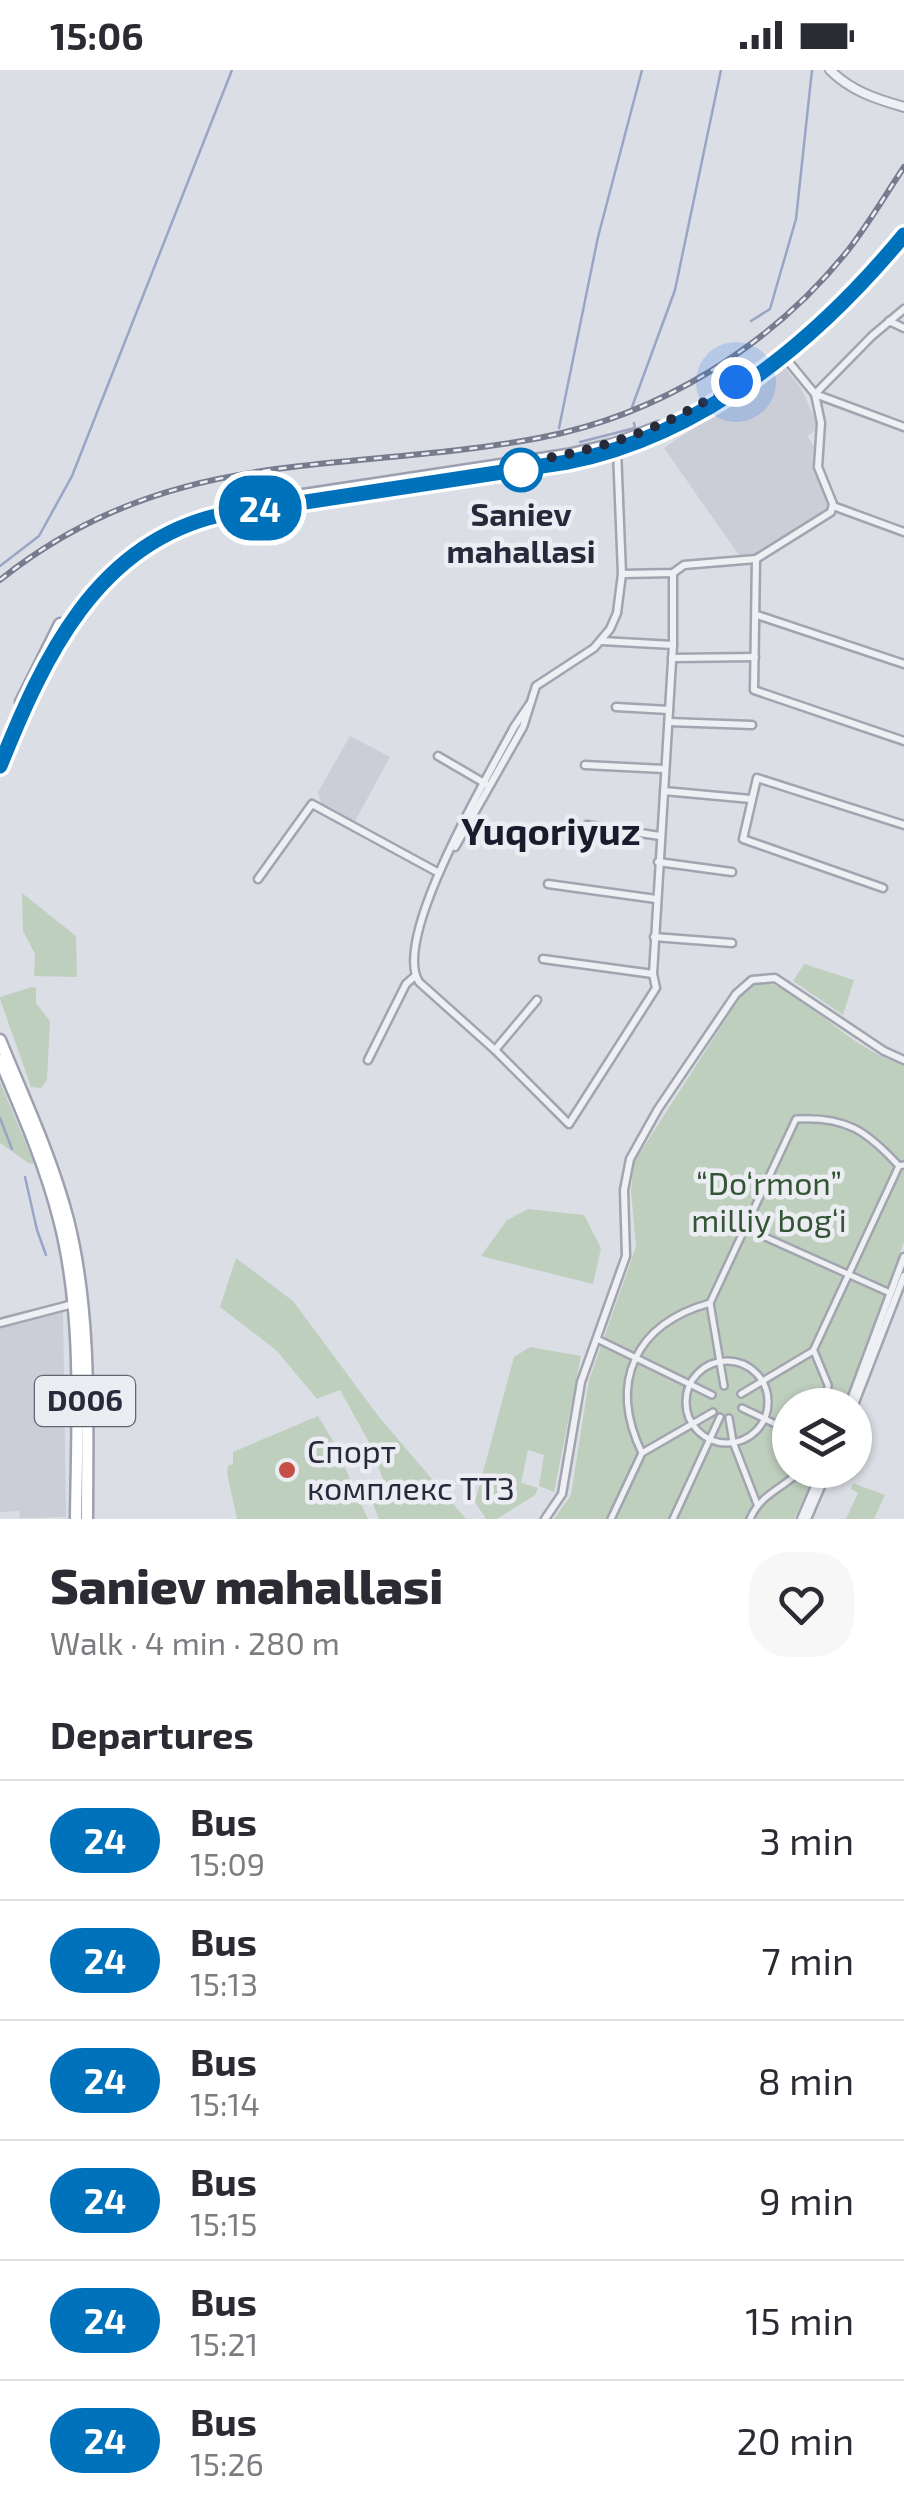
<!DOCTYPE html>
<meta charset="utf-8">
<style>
:root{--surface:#fff;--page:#f7f7f7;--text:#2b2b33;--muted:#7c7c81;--line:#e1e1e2}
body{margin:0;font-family:"Exo 2",sans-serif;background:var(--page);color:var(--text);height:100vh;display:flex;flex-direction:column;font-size:38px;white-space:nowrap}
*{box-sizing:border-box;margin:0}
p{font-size:32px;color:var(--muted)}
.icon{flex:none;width:55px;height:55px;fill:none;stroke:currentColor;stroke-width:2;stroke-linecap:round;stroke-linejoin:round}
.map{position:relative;height:1449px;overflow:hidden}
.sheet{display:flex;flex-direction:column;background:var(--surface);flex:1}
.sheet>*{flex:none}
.badge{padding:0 20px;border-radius:32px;font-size:35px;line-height:65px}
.controls{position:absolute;left:772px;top:1318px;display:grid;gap:20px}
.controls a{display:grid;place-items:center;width:100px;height:100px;border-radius:50%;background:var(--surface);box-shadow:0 2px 8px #0004;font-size:50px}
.you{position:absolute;width:50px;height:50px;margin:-25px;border:8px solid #fff;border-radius:50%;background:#1a73e8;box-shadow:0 0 0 15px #1a73e833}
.map>.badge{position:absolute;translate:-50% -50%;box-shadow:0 0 0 5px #fff}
h2{padding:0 50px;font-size:38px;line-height:90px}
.round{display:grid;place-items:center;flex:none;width:105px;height:105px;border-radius:40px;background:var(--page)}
.summary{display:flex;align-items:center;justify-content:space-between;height:170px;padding:0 50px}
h1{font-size:48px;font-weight:800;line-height:75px}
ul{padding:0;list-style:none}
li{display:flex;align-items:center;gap:30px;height:120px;padding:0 50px;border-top:2px solid var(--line)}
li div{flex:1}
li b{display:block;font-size:38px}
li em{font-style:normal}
li .badge{min-width:110px;font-weight:700;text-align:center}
.status{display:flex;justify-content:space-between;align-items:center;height:70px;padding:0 50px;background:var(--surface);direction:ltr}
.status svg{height:28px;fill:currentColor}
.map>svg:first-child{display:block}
</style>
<div class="status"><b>15:06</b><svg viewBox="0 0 49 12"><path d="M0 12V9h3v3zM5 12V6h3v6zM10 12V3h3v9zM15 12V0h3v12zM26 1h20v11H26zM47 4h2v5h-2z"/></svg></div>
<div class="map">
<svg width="904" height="1449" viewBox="0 0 904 1449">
<rect width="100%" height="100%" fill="#dcdee6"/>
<g fill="#cbcdd7">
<polygon points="784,297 801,318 815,349 816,360 807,366 814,376 813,391 829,432 828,439 767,481 741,488 664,378"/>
<polygon points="350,666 390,687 354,753 322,736 318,722"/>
<polygon points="63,1241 66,1447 20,1448 19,1441 0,1442 0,1258"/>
</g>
<g fill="#bfcfbe">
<polygon points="22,823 76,866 77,907 34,906 35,884 23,861"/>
<polygon points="804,894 854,910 843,945 793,911"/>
<path d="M769,912C817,935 853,980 904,995V1172L845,1335H790V1400H817L794,1449H554L571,1425L589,1310L636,1177L631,1120L634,1092L742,924L753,914Z"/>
<polygon points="32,917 36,918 36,933 50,951 47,1010 41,1018 31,1017 0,929 0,927"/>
<polygon points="0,1012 34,1093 30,1094 0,1073"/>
<polygon points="528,1139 584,1145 601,1178 593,1214 481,1186 507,1150"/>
<polygon points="236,1188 293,1231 379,1347 466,1449 379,1449 370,1427 386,1418 370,1374 340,1320 317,1329 276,1280 220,1237"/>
<polygon points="530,1277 581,1286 554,1422 539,1416 544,1385 528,1380 521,1413 538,1418 535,1425 497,1449 486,1449 475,1432 514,1287"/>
<polygon points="318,1346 333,1371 368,1449 237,1449 227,1403 228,1396 233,1394 233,1382"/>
<polygon points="853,1413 885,1425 874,1449 846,1449 858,1423 851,1419"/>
</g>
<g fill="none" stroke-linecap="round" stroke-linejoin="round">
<g stroke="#99a5c4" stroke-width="2.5">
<polyline points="751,251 770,239 796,149 812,0"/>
<polyline points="632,337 675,220 721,0"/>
<polyline points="559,358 598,167 642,0"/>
<polyline points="580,372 635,358 634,353"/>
<polyline points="0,496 39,466 72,406 232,0"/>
<polyline points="0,1048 12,1079"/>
<polyline points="25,1107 37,1160 46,1185"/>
</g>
<defs>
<g id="pedestrian">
<polyline points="745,1158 890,1223"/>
<polyline points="597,1269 712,1325"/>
<polyline points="814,1281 828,1315 827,1335"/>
<circle cx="727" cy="1332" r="41"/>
<path d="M724,1316L710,1233L796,1049C846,1046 867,1061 899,1096"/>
<polyline points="741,1324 813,1281 899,1096 904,1095"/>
<polyline points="742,1338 790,1361"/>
<polyline points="729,1348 733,1372 757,1434"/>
<path d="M642,1383C608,1312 635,1254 710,1233"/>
<polyline points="611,1449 642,1383 713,1342"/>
<polyline points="673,1449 720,1347"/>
<path d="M750,1449C761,1423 783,1419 801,1400"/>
</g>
<g id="minor">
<polyline points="889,251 904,258"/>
<polyline points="783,285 815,324 872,266 904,239"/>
<polyline points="833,436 904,462"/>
<polyline points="756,489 754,620 904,671"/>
<polyline points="622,504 673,503 684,495 756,489 831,442 833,434 818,397 821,353 815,324 904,357"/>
<polyline points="757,545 904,594"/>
<polyline points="602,571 673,575"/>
<polyline points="672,588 755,587"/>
<path d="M529,635L514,657C490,703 391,868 419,912L495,980L569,1054L656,918L653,904L673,575V503"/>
<polyline points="616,637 669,640"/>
<polyline points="669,652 752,655"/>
<polyline points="438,686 486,714"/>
<polyline points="585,695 664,699"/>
<polyline points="664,721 751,729"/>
<polyline points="587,755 660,766"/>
<polyline points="455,777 523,657 536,616 594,578 610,559 617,543 622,504 617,380"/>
<polyline points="658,792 732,802"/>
<polyline points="258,809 312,734 439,803"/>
<polyline points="548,814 656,829"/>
<polyline points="883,818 743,769 757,708 904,755"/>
<polyline points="654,867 732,873"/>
<polyline points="543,889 653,904"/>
<polyline points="495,980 537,930"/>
<polyline points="368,990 406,914 415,906"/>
<polyline points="0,1253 73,1234"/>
<polyline points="849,1335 904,1187"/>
<polyline points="854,1335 904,1206"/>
<polyline points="545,1449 562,1424 581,1312 626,1186 624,1120 630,1089 658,1039 736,924 752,910 775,908 884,981 904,990"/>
<polyline points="801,1449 822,1400"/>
<polyline points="807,1449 828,1400"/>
</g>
<path id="tertiary" d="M830,0C851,21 876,29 904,37"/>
<g id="primary">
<polyline points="224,437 567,385 615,374 659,357"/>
<polyline points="21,632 60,554"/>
<path d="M0,696C45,585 92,476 220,445L569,393C704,366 818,269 904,165"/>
<path d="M0,970C24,1029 52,1088 68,1150C92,1245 87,1351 87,1449"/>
<path d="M0,990C22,1042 45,1094 59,1149C84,1245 77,1351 76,1449"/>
</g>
</defs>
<use href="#pedestrian" stroke="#a2a4af" stroke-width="10"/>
<use href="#minor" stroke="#a2a4af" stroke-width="11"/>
<use href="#tertiary" stroke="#a2a4af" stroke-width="12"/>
<use href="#primary" stroke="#9da0b0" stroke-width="15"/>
<use href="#pedestrian" stroke="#eff0f4" stroke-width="5"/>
<use href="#minor" stroke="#eff0f4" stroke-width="6"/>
<use href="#tertiary" stroke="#eff0f4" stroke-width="8"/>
<use href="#primary" stroke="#fff" stroke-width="10"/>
<defs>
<path id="rail" d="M0,510C171,373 341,405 539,368C660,345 773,275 849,179C869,153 886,124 904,97"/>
</defs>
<use href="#rail" stroke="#777b8e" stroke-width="6"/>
<use href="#rail" stroke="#ecedf3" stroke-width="2.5" stroke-dasharray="8" stroke-linecap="butt"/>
</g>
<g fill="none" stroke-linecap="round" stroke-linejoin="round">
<defs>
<path id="line" d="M0,696C43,589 96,473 220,445L568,392C704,365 818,269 904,165"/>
</defs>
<use href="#line" stroke="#fff" stroke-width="22"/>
<use href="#line" stroke="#0072bc" stroke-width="15"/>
<path stroke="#272a3b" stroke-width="10" stroke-dasharray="0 18" d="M521,400L525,392C607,379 667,358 736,312"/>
</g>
<circle fill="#fff" stroke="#0072bc" stroke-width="5" cx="521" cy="400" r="20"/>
<circle fill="#c54f47" stroke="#ecedf3" stroke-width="4" cx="287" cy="1400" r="10"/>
<g text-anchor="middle" stroke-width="9" stroke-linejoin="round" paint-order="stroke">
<rect fill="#ecedf3" stroke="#626472" stroke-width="2.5" x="35" y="1306" width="100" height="50" rx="8"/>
<g font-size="30" font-weight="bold" fill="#272a3b">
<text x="85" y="1341">D006</text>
</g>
<g font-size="32" font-weight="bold" fill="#272a3b" stroke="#ecedf3">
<text x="521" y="456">Saniev<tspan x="521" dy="37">mahallasi</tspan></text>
</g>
<g font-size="32" fill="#355636" stroke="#ecedf3">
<text x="769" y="1125">“Do‘rmon”<tspan x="769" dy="37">milliy bog‘i</tspan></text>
</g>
<g font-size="32" fill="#272a3b" stroke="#ecedf3" text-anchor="start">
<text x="307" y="1393">Спорт<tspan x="307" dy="37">комплекс ТТЗ</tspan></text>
</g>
<g font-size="38" font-weight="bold" fill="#191c2c" stroke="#ecedf3">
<text x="551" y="775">Yuqoriyuz</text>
</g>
</g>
</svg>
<div class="controls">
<a><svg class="icon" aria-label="layers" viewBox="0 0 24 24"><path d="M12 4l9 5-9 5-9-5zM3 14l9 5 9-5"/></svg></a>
</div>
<div class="you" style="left:736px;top:312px"></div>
<b class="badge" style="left:260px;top:438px;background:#0072bc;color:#fff">24</b>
</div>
<section class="sheet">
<div class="summary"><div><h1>Saniev mahallasi</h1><p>Walk · 4 min · 280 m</p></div><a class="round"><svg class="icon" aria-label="heart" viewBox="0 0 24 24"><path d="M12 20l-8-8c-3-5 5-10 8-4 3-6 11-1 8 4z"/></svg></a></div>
<h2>Departures</h2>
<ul>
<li><span class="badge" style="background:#0072bc;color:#fff">24</span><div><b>Bus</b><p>15:09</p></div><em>3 min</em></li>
<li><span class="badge" style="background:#0072bc;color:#fff">24</span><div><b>Bus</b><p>15:13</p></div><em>7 min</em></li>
<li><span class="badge" style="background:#0072bc;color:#fff">24</span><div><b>Bus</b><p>15:14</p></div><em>8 min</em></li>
<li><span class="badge" style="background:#0072bc;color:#fff">24</span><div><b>Bus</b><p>15:15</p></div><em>9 min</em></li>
<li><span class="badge" style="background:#0072bc;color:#fff">24</span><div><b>Bus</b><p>15:21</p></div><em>15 min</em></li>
<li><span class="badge" style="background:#0072bc;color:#fff">24</span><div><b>Bus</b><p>15:26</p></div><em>20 min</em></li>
</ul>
</section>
